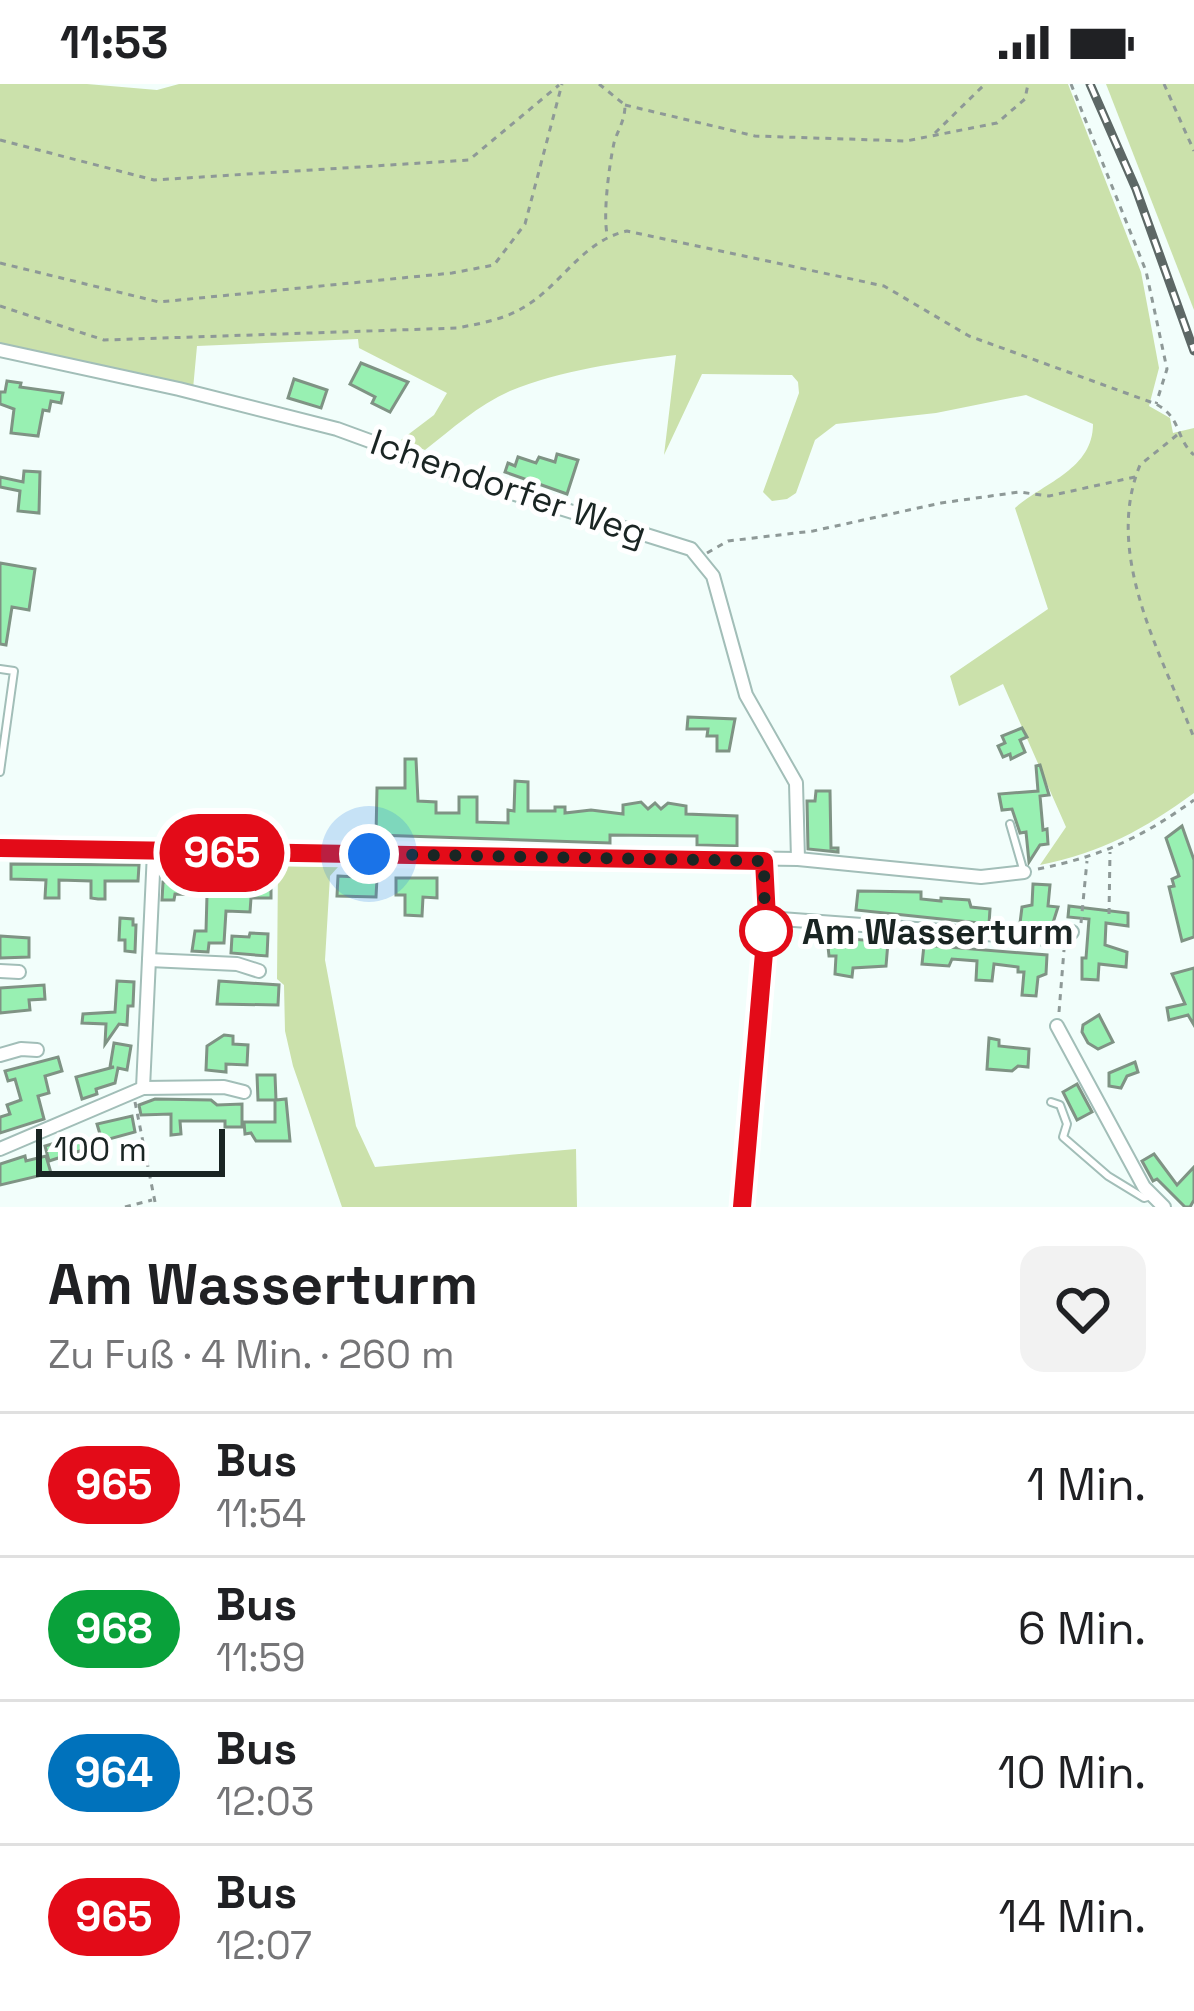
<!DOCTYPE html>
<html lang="de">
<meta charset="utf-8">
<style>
:root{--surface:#fff;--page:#f2f2f2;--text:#202124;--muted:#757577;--line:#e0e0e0}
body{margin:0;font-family:"Space Grotesk",sans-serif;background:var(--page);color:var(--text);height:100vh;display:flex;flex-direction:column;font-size:45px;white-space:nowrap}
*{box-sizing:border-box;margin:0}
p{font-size:39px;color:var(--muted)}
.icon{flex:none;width:66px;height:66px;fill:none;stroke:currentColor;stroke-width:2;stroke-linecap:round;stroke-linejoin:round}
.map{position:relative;height:1123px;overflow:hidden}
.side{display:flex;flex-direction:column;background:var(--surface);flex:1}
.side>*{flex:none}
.badge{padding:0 24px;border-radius:39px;font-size:42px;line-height:78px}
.scale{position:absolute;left:36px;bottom:30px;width:189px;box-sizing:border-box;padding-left:12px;border:6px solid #1a2523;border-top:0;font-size:33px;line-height:42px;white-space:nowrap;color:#1a2523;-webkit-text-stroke:9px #fff;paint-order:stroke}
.you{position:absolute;width:60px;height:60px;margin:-30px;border:9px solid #fff;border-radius:50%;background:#1a73e8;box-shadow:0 0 0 18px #1a73e833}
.map>.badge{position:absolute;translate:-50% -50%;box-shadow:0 0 0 6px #fff}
.round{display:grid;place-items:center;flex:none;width:126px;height:126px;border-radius:24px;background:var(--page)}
.overview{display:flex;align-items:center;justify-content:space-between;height:204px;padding:0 48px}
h1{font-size:57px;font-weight:600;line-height:90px}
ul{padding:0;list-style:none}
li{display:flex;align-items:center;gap:36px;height:144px;padding:0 48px;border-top:3px solid var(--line)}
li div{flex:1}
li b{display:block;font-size:45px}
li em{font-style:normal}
li .badge{min-width:132px;font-weight:700;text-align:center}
.status{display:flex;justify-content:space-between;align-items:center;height:84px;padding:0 60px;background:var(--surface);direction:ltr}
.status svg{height:33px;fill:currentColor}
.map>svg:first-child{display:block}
</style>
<div class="status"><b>11:53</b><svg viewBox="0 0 49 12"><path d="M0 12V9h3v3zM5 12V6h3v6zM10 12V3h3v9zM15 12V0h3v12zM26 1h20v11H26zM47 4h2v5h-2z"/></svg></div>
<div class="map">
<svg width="1194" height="1123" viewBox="0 0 1194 1123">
<rect width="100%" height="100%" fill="#f2fefb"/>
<g fill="#cbe1ab">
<path d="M0,0H87L157,6L179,0H1068L1141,188L1159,284L1149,322L1170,334L1173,349L1194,344V709C1143,746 1103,768 1040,781L1066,743L1003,600L959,622L950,592L1048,525L1015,424C1045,398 1093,385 1093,340L1026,311L936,329L836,340L815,356L796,409L787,415L772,417L763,408L799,309L798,298L792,291L702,290L664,371L676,271C621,278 561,286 510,307C478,321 452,345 425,366L401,356L434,331L447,309L359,264L358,255L197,262L193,305L0,259Z"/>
<polygon points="1106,0 1194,0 1194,226"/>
<polygon points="278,782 338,783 330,792 325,876 356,1042 375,1083 576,1065 577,1123 342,1123 293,982 285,947 284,901 277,895"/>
</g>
<g fill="#98f0b2" stroke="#7f9384" stroke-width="3">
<polygon points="361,279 408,298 390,328 372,319 375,313 350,300"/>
<polygon points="294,295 327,306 321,324 288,314"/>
<polygon points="7,297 21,299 20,303 63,309 61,319 51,317 49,327 43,326 38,352 11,349 14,325 0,320 0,308 5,308"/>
<polygon points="557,370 578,376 567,410 505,388 508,379 515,382 518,373 536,379 539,373 555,378"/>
<polygon points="24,387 40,388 39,429 18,427 20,407 0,403 0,393 23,398"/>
<polygon points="0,479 35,485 29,526 12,523 6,561 0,560"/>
<polygon points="688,633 735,635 729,667 717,667 717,652 707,652 708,645 687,645"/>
<polygon points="1022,644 1027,653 1020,656 1025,668 1011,675 1010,670 1003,673 998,662 1005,659 1002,652"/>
<polygon points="405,675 416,675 418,717 436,718 436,729 459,729 459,713 477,713 477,738 508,739 508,726 514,727 515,697 528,698 528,727 555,727 555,723 565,723 565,729 591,726 623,730 623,721 641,718 648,725 655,719 661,725 668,719 686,722 686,730 737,732 737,762 697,761 697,752 610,751 610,759 376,751 377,704 405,704"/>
<polygon points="1040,681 1049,711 1040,712 1043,746 1047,745 1048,760 1040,761 1029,778 1026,748 1020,749 1012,725 1002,726 999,710 1038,707 1036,682"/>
<polygon points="816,707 830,707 831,764 838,764 838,768 808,765 807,717 815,717"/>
<polygon points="1182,742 1194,776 1194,853 1182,857 1169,803 1174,802 1172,795 1179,792 1166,754"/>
<polygon points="11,780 139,781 138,797 105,797 105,815 98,815 91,814 91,797 59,796 59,814 45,814 46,796 11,795"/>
<polygon points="260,789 271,789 271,814 251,814 250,828 226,827 224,859 209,859 208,868 192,867 195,847 206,847 207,811 175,810 174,816 162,816 163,798 174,798 175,793 260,794"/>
<polygon points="338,792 377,794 376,813 337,812"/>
<polygon points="396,794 437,794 437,814 423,813 422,832 405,831 405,811 396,811"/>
<polygon points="1033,800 1050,801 1048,822 1058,823 1052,842 1020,839 1022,823 1032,821"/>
<polygon points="858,807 921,808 921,815 941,817 941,814 969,816 971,823 990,825 989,840 856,826"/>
<polygon points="1069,822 1128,829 1128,842 1106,839 1105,861 1127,868 1126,883 1099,880 1098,896 1082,895 1082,874 1086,874 1089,835 1068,833"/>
<polygon points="120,834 133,835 133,841 136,841 135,868 125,867 125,856 119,856"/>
<polygon points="250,849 268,850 267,872 231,869 232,852 249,853"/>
<polygon points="0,852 29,854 29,873 0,874"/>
<polygon points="827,853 888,858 886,882 853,884 852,893 835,890 836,872 829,872"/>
<polygon points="924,861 1047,871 1046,890 1038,893 1036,912 1022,911 1024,888 1018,888 1018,883 994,880 992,897 976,896 977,877 952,875 949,882 922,880"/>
<polygon points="1194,884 1194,941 1188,931 1169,936 1167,924 1185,920 1172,890"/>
<polygon points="117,897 134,898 133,922 128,922 127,941 119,940 105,960 106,940 82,939 83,930 115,928"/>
<polygon points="219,897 279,901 278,921 217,920"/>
<polygon points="44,901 45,915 29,916 30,926 0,929 0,904"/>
<polygon points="1099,931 1113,958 1098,965 1088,959 1082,948 1083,941"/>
<polygon points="224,951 233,952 233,960 248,961 247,981 226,980 226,988 206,986 207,962"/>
<polygon points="989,954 999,956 999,962 1029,965 1028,983 1018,982 1012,987 987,985"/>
<polygon points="114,959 131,962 127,986 118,984 115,999 96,1005 97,1010 82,1015 76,993 114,983 110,983"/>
<polygon points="58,973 62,987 45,992 49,1009 38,1012 44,1035 0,1049 0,1033 10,1030 7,1021 21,1016 15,995 8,997 5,987"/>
<polygon points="1135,978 1138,988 1127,992 1121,1004 1109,1002 1109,989"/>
<polygon points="257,991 275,991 276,1016 286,1015 290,1057 256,1057 251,1049 245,1050 244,1038 275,1038 275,1016 258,1016"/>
<polygon points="1077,1000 1092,1028 1077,1036 1063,1008"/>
<polygon points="155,1015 211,1016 217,1021 242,1020 242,1043 225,1043 225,1037 180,1037 181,1050 171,1051 171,1030 141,1031 139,1021"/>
<polygon points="132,1032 135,1048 102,1057 97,1040"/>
<polygon points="78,1052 83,1066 49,1077 45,1062"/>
<polygon points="1154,1070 1177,1101 1194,1083 1194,1116 1190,1123 1185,1123 1157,1095 1153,1097 1142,1077"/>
<polygon points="25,1072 26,1077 46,1072 51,1089 0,1101 0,1080"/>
</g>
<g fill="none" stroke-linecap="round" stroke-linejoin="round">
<defs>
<g id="service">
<polyline points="0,585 14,587 0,688"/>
<polyline points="1010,740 1023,785"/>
<polyline points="1051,1018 1060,1021 1067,1040 1063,1053 1108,1092 1144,1114 1151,1112"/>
</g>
<g id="minor">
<polyline points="0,266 179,305 337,345 515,410 691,465 713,492 746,611 796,699 798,775"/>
<polyline points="0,764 798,775 981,793 1024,788"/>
<polyline points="767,834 1064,856 1072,848"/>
<polyline points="149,876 237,880 259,887"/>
<polyline points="0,887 19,888"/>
<polyline points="1057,942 1144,1103 1164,1123"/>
<polyline points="0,971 21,965 37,966"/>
<polyline points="143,1004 224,1003 244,1008"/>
<polyline points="0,1065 143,1004 154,768"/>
<polyline points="742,1123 767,834 764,777"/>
</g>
</defs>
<use href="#service" stroke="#a2beb8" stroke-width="10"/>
<use href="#minor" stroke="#a2beb8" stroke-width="16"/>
<g stroke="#8e9997" stroke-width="3" stroke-dasharray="6 6" stroke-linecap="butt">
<path d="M599,0L625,21C625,37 618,45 614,59C609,82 603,129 607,150"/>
<polyline points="1071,0 1146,187 1167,285 1156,320"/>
<polyline points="1164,0 1194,67"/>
<polyline points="625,21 755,52 906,57 997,39 1025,15 1028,0"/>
<polyline points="935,49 985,0"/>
<polyline points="0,56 154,96 469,76 559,1"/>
<polyline points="0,179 159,218 452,189 494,181 525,140 562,0"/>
<path d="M0,222L104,256L457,244C483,239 507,235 529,220C564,197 583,157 627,147L884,202L969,252L1156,320C1182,334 1175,354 1194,371"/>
<path d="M1177,351L1140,381C1103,471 1162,571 1194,654"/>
<polyline points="707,469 728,457 813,447 941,419 1019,408 1049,412 1135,393"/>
<path d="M1038,785C1102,772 1141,754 1194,716"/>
<polyline points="1109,830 1110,768"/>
<polyline points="1081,839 1087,777"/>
<polyline points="1059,928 1064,866"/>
<polyline points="135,1018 156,1123"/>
<polyline points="125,1123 152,1116"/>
</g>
<use href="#service" stroke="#fff" stroke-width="6"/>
<use href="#minor" stroke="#fff" stroke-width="12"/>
<defs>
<polyline id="rail" points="1090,0 1136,105 1194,267"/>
</defs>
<use href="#rail" stroke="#5d6866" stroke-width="9"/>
<use href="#rail" stroke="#fff" stroke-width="4.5" stroke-dasharray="14" stroke-linecap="butt"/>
</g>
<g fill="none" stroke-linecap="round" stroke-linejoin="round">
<defs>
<polyline id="line" points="0,764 764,777 767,834 742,1123"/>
</defs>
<use href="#line" stroke="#fff" stroke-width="27"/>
<use href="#line" stroke="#e30b18" stroke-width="18"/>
<polyline stroke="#1a2523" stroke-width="12" stroke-dasharray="0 21.6" points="369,770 764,777 765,857 766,847"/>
</g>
<circle fill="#fff" stroke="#e30b18" stroke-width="6" cx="766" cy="847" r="24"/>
<g text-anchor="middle" stroke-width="10" stroke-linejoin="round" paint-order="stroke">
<g font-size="36" fill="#1a2523" stroke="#fff">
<text transform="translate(509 403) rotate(19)" y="13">Ichendorfer Weg</text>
</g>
<g font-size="36" font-weight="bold" fill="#1a2523" stroke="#fff" text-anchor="start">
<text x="802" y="860">Am Wasserturm</text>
</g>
</g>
</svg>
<div class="scale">100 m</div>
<div class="you" style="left:369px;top:770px"></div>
<b class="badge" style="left:222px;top:769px;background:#e30b18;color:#fff">965</b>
</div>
<section class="side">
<div class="overview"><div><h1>Am Wasserturm</h1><p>Zu Fuß · 4 Min. · 260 m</p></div><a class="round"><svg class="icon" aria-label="heart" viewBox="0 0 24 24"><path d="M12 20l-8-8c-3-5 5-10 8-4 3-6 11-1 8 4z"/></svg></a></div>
<ul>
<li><span class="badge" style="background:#e30b18;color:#fff">965</span><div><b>Bus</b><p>11:54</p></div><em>1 Min.</em></li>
<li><span class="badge" style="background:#09a13a;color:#fff">968</span><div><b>Bus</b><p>11:59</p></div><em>6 Min.</em></li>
<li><span class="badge" style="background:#0072bc;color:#fff">964</span><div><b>Bus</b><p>12:03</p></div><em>10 Min.</em></li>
<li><span class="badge" style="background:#e30b18;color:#fff">965</span><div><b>Bus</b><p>12:07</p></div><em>14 Min.</em></li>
</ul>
</section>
